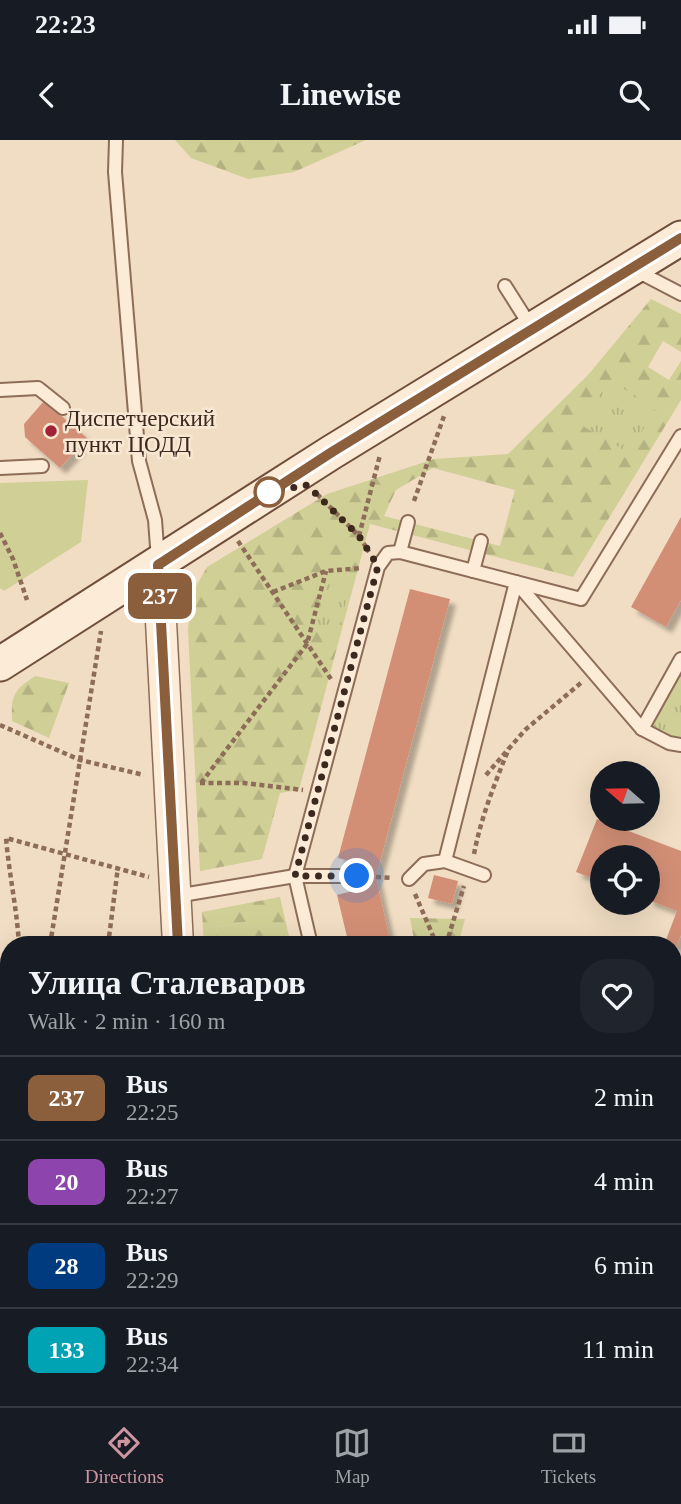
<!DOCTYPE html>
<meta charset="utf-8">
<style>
:root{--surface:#171b24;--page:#20242c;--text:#f1f3f6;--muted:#9ea1a6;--line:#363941;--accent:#cd95a0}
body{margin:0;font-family:Georgia,serif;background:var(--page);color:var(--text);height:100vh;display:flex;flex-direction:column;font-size:26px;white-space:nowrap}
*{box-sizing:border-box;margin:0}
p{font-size:23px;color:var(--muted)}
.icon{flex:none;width:38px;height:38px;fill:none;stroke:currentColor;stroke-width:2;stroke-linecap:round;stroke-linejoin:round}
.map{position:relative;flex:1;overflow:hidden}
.sheet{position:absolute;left:0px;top:796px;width:682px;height:471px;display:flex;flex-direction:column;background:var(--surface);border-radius:28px 28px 0 0;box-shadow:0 7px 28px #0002}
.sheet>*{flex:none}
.badge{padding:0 14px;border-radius:10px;font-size:24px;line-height:46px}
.needle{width:46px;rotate:290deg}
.buttons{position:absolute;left:590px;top:621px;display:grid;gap:14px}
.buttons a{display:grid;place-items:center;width:70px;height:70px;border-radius:50%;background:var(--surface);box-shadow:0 7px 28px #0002;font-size:35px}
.you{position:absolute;width:35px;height:35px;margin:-18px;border:5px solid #fff;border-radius:50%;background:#1a73e8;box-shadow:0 0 0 10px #1a73e833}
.map>.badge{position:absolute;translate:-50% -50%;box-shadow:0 0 0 4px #fff}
.round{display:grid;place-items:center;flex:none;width:74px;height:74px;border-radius:28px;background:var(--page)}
.overview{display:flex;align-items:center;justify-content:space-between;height:119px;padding:0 28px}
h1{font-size:33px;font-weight:600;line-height:52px}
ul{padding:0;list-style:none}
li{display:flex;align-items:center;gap:21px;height:84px;padding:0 28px;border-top:2px solid var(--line)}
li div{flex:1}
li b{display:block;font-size:26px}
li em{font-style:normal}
li .badge{min-width:77px;font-weight:700;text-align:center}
.status{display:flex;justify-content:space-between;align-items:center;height:49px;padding:0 35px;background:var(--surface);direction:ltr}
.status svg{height:19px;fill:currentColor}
header{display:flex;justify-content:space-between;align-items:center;height:91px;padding:0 28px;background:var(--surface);font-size:32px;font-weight:600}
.menu{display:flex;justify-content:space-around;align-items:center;height:98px;border-top:2px solid var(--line);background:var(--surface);font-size:19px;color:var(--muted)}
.menu a{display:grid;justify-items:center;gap:4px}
.menu .current{color:var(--accent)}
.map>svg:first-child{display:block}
</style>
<div class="status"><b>22:23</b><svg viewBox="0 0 49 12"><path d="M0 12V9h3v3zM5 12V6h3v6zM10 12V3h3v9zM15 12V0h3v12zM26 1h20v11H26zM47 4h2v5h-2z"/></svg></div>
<header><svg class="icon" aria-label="back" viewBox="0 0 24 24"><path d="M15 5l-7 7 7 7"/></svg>Linewise<svg class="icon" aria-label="search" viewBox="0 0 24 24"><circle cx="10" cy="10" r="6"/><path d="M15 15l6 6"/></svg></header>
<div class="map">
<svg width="681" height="1266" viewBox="0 0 681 1266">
<defs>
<pattern id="forest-firs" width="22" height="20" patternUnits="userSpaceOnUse" patternTransform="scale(1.75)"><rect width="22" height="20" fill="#d0cf96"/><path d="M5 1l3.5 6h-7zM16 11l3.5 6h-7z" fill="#b4b281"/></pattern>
<pattern id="park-tufts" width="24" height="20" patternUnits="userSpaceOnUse" patternTransform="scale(1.75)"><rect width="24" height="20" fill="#d0cf96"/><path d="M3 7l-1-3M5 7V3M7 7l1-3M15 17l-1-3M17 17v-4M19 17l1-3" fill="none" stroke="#b4b281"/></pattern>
<filter id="shadow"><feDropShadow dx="6" dy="6" stdDeviation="2" flood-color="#0004"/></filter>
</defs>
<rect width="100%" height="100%" fill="#f1ddc3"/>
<g fill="#d0cf96">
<polygon points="88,340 81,402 4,451 0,448 0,343"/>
<polygon points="248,782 251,805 219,805 216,787"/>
</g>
<g fill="url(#forest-firs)" fill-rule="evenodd">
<polygon points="175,0 366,0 294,32 248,39 191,18"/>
<path d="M651,159L681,174V212L663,201L648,227L669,240L681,221V260L573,437L370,384L299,650L280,653L262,719L200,731L188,490L191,455L207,427L327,354L434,319L508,314L588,235ZM433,328L515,350L500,406L384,376L396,350Z"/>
<path d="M35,536L69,543L49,598L12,581C11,555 13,551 35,536Z"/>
<polygon points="280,757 291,805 251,805 247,782 216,787 219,805 204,805 202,772"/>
<polygon points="410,778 465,779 458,805 415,805"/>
<polygon points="674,1173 681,1176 681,1266 620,1266 612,1258 674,1258"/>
</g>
<g fill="url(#park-tufts)">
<polygon points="609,240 656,268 629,313 581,285"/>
<polygon points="329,434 352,440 336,497 314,491"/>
<polygon points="681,526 681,600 647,586"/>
</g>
<g fill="#d28f76" filter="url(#shadow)">
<polygon points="44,261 87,298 60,328 25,297 24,284"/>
<polygon points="681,377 681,460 666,487 631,467"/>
<polygon points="410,449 450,459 376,737 391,805 349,805 337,755 356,750 357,736 354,722 338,718"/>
<polygon points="597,679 681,711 681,795 674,813 674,805 664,805 677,771 648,760 648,718 602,718 602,742 576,732"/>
<polygon points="434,735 458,741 452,764 428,758"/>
<polygon points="674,847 681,850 681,897 674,894"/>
<polygon points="674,1077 681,1079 681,1127 674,1124"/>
<polygon points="449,1258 492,1258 490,1266 447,1266"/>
</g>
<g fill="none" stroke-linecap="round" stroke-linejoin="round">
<defs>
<g id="service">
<polyline points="116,0 115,32 139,321 155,380 158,420"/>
<polyline points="635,130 681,154"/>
<polyline points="505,146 531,187"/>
<polyline points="0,250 38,248 63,268"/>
<polyline points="0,328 42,326"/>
<polyline points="400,412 408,382"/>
<polyline points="473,431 481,401"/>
<polyline points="642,589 681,519"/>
<polyline points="445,721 484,735"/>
<polyline points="409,739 424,724 445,721 516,442 642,589 669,603 681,605"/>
<polyline points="176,756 295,736 357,736"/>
<polyline points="311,805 295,736 378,427 388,413 400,412 581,459 681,296"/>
<polyline points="674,1157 681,1159"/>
<polyline points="394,1266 396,1258"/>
</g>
<g id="tertiary">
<polyline points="158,424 178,805"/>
<polyline points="202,1258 202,1266"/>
</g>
<polyline id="secondary" points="0,524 332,312 681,98"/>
</defs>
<use href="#service" stroke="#8d6d58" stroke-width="16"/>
<use href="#tertiary" stroke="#8d6d58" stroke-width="33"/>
<use href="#secondary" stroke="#6f4e3b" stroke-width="37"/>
<g stroke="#8d6d58" stroke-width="4.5" stroke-dasharray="5 3.5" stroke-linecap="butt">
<polyline points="317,354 359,396 369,412"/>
<polyline points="414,361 444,276"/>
<polyline points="0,393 13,419 27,460"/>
<polyline points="359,396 380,315"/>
<polyline points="238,401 331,539"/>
<polyline points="273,452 326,431 362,428"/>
<polyline points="0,585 80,620 144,635"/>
<polyline points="486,635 525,590 582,542"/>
<polyline points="200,643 244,643 303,650"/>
<polyline points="201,643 307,504 326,431"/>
<path d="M474,714C481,677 495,643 509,608"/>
<polyline points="376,737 392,738"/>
<polyline points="415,754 437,805"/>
<path d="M19,805C17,769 9,734 6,698L149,737"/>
<polyline points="50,805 101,491"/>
<polyline points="108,805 118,727"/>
<polyline points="446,805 464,746"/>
<polyline points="674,1023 681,1026"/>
<polyline points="674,1219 681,1223"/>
<polyline points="104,1258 107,1266"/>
<polyline points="562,1258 572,1266"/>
<polyline points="586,1258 591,1266"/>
<polyline points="257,1266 270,1258"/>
<polyline points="511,1266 512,1258"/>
</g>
<use href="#service" stroke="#fbebd7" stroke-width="12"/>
<use href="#tertiary" stroke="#fbebd7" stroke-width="30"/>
<use href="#secondary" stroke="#fbebd7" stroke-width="33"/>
</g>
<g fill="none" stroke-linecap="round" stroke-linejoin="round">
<defs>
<polyline id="line" points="178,805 158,425 332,312 681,98"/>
</defs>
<use href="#line" stroke="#fff" stroke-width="16"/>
<use href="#line" stroke="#8b5e3c" stroke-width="10"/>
<polyline stroke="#3c281d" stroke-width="7" stroke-dasharray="0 12.6" points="269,352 307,345 359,396 378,426 295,736 357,736"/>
</g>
<circle fill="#a02336" stroke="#f8e8d3" stroke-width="2.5" cx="51" cy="291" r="7"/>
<circle fill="#fff" stroke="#8b5e3c" stroke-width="3.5" cx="269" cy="352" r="14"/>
<g text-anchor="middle" stroke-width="5" stroke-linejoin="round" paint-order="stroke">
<g font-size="23" fill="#3c281d" stroke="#f8e8d3" text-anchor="start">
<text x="65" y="286">Диспетчерский<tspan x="65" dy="26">пункт ЦОДД</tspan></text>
</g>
</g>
</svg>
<div class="buttons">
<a><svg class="needle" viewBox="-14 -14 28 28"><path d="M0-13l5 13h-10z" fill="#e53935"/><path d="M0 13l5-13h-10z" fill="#9ea1a6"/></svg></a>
<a><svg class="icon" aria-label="locate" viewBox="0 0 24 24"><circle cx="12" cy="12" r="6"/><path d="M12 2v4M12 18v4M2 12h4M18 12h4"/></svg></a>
</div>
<div class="you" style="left:357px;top:736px"></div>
<b class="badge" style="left:160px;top:456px;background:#8b5e3c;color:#fff">237</b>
<section class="sheet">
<div class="overview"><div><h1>Улица Сталеваров</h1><p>Walk · 2 min · 160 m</p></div><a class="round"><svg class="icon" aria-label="heart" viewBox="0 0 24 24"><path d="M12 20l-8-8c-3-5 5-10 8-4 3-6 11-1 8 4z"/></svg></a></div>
<ul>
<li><span class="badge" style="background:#8b5e3c;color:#fff">237</span><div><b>Bus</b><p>22:25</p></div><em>2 min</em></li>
<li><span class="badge" style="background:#8e44ad;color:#fff">20</span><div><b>Bus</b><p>22:27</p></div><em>4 min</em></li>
<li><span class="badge" style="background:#003b80;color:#fff">28</span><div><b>Bus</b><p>22:29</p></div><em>6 min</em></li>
<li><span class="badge" style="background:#00a3b4;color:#fff">133</span><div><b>Bus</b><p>22:34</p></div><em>11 min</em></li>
</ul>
</section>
</div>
<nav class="menu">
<a class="current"><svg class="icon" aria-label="directions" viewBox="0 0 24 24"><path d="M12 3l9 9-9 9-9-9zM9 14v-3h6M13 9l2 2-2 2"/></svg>Directions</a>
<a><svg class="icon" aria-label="map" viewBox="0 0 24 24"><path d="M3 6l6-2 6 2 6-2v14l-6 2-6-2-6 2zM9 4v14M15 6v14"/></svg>Map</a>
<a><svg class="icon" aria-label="tickets" viewBox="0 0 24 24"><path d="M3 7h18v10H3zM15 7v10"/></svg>Tickets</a>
</nav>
